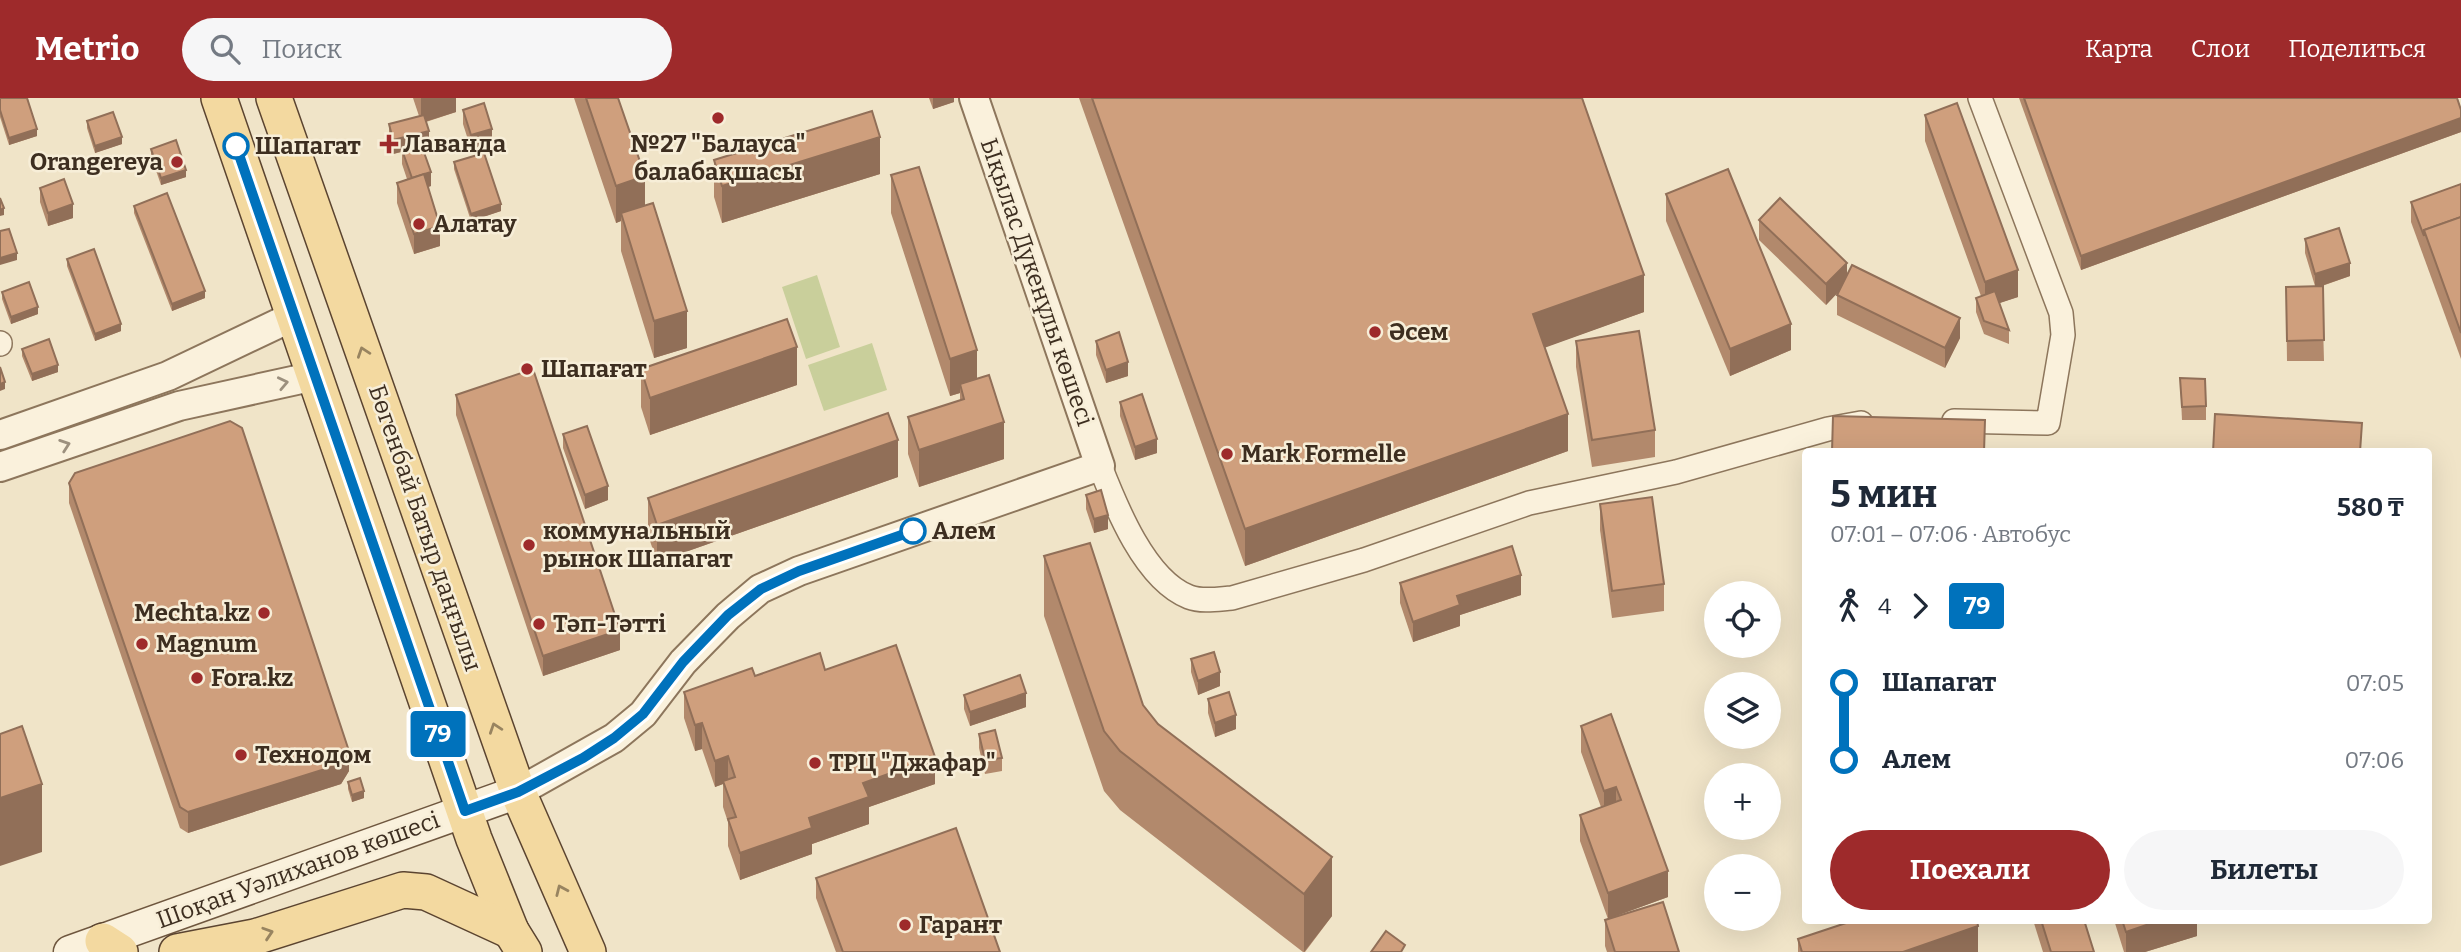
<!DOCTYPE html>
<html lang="ru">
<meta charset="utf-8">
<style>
:root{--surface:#fff;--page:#f6f6f7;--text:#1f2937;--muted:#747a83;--accent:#9e2a2b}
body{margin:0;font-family:Bitter,serif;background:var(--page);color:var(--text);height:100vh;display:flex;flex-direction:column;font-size:26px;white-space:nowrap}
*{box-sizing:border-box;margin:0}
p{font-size:23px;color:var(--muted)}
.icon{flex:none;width:38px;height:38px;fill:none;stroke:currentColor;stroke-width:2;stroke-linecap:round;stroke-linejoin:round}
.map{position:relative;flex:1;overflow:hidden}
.panel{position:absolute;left:1802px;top:350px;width:630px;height:476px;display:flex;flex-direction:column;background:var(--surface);border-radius:7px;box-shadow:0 7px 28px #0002}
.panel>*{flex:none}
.badge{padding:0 14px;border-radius:5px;font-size:24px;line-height:46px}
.buttons{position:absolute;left:1704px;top:483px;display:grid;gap:14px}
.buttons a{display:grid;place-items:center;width:77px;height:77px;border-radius:50%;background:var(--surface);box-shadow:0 7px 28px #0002;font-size:35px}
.map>.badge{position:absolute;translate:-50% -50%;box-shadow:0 0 0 4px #fff}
.legs{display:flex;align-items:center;gap:10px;height:77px;padding:0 28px;font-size:23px}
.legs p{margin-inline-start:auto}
.overview{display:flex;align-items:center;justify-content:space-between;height:119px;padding:0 28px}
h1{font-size:38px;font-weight:700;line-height:52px}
.primary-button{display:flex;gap:14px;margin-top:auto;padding:14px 28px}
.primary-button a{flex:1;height:80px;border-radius:42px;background:var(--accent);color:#fff;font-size:28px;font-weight:700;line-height:80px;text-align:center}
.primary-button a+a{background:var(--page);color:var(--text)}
ul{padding:0 28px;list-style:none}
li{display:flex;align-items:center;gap:24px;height:77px;font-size:26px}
li i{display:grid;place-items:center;width:10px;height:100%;margin:0 9px;background:currentColor}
li i::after{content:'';width:18px;height:18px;margin:-9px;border:5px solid;border-radius:50%;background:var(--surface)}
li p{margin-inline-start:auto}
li:first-child i{background:linear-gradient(#0000 50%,currentColor 0)}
li:last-child i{background:linear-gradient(currentColor 50%,#0000 0)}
header{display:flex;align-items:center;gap:42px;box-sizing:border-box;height:98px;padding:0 35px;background:var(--accent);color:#fff}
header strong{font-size:33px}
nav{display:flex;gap:38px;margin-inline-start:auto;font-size:24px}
.search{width:490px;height:63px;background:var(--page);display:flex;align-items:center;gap:18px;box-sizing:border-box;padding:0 24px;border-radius:38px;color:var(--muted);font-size:26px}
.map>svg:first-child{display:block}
</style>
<header>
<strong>Metrio</strong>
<div class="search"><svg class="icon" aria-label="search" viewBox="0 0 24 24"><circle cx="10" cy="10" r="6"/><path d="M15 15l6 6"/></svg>Поиск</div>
<nav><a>Карта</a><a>Слои</a><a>Поделиться</a></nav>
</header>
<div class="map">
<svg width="2461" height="854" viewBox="0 0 2461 854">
<rect width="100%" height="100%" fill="#f0e4c8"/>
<g fill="#c9cf9b">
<polygon points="817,177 840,249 806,261 782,189"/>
<polygon points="872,245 887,292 824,313 808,267"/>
</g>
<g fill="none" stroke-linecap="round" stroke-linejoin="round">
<defs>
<g id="minor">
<polyline points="0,245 0,246"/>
<polyline points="1954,323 2048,325 2063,237 2061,215 1980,0"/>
<path d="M1100,368C1116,409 1145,482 1189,499C1202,504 1218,501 1232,500L1364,462L1529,405L1676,374L1828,331L1861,325"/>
</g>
<g id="tertiary">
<polyline points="0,337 168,278 294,218"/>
<polyline points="0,369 179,308 315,278"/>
<polyline points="518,694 614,640 643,616 683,564 728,518 760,491 799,473 1100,368 974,0"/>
</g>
<polyline id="secondary" points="70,854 518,694"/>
<g id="primary">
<polyline points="219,0 474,741 511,833 524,854"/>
<polyline points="274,0 518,694 588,854"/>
<polyline points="103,843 120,854"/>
<polyline points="177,854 255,839 403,792 426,794 511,833"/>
</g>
</defs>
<use href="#minor" stroke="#8d765c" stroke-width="26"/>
<use href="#tertiary" stroke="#8d765c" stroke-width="32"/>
<use href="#secondary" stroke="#6f573f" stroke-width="35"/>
<use href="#primary" stroke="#5b4430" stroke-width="38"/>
<use href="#minor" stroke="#faf1dc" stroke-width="23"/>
<use href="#tertiary" stroke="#faf1dc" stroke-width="28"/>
<use href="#secondary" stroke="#faf1dc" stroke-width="32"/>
<use href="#primary" stroke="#f3d9a0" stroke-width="35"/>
</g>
<g fill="#b2896c">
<polygon points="0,0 37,38 9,47 0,19"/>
<polygon points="413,0 456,0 456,14 426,24 429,46 422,48 431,88 428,89 440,148 414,156 397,105 397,85 407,81 402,66 402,54 393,56 389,40 389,26 419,18"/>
<polygon points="574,0 618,0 645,108 687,250 654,260 621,153 621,123 616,125"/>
<polygon points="929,0 954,0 954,4 933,11"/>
<polygon points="1079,0 1582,0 1644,214 1545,249 1568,353 1245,468"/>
<polygon points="2019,0 2457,0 2461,12 2461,34 2081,172"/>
<polygon points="463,12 492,45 471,51 463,26"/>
<polygon points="1925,17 2018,199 1999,205 2009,232 2009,246 1984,236 1976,214 1976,200 1981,198 1925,43"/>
<polygon points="87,23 122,46 95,55 87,30"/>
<polygon points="151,51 186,79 161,87 151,58"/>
<polygon points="714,62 880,76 722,125 714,99"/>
<polygon points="454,64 501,113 471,123 454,71"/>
<polygon points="891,77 977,281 1004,361 919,389 908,356 908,319 960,302 960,295 950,298 891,115"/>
<polygon points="2461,86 2461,261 2411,124 2411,104"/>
<polygon points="40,90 73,120 48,128 40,104"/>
<polygon points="1666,96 1791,252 1730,278 1666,123"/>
<polygon points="134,108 205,200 172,213 134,115"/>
<polygon points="1759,122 1847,177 1960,240 1945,270 1837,217 1837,197 1839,193 1826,207 1759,142"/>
<polygon points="2305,141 2350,178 2322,188 2324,263 2287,263 2286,189 2315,188 2305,155"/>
<polygon points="67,161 121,233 95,243 67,168"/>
<polygon points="2,194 38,216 11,226 2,201"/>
<polygon points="1096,243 1128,278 1106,285 1096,257"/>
<polygon points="1576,243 1655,332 1655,359 1592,369 1576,269"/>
<polygon points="22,251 58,274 32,283 22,258"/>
<polygon points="641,271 797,287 650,337 641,309"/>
<polygon points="2180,280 2206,308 2206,322 2182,322"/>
<polygon points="456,297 620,552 543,578 456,317"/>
<polygon points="1120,304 1157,355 1135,362 1120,318"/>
<polygon points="563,336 608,402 585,411 563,350"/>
<polygon points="898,379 657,464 648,437 648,400"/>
<polygon points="69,385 349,673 341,686 188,735 180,730 69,405"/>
<polygon points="1086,397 1108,431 1094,435 1086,411"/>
<polygon points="1600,406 1664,486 1664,513 1612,520 1600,432"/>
<polygon points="1044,458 1143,607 1158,626 1332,818 1305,854 1303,854 1120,712 1104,693 1044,518"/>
<polygon points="1400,485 1521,497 1460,517 1460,528 1413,544 1400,505"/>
<polygon points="1191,561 1220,588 1198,597 1191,574"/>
<polygon points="825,572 935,686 869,709 869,726 812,746 812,756 740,782 728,748 728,724 723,709 723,686 715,689 702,651 695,653 684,620 684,594 755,578"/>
<polygon points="964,597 1026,609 970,628 964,611"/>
<polygon points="1208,601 1236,631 1215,639 1208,615"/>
<polygon points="1611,616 1668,799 1610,820 1679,854 1607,854 1605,848 1605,822 1608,821 1580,743 1580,717 1601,709 1581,654 1581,628"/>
<polygon points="979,636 1002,660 1002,673 985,676 979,650"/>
<polygon points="348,684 364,700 352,704 348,691"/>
<polygon points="816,780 1000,854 836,854 816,800"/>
<polygon points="2033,822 2084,822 2094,854 2043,854"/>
<polygon points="2114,822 2197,822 2197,838 2145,854 2124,854"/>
<polygon points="1798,841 1978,854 1798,854"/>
</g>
<g fill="#916f58">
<polygon points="421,0 456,0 456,14 421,25"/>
<polygon points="933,0 954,0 954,4 933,11"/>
<polygon points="2461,20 2461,34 2081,172 2081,158"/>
<polygon points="37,31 37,38 9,47 9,40"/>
<polygon points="492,31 492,45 471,51 471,37"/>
<polygon points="429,33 429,46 393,56 393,42"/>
<polygon points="122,39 122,46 95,55 95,48"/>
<polygon points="880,39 880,76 722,125 722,88"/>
<polygon points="186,72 186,79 161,87 161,80"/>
<polygon points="431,74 431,88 412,94 412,81"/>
<polygon points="645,78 645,115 621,115 621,123 616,125 616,88"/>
<polygon points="73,106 73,120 48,128 48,115"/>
<polygon points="501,106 501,113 471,123 471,116"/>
<polygon points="4,110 4,117 0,118 0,112"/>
<polygon points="440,128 440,148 414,156 414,136"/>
<polygon points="17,155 17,162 0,167 0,160"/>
<polygon points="1847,165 1847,185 1826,207 1826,186"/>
<polygon points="2350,165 2350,178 2315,190 2315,176"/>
<polygon points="2018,172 2018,199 1985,210 1985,184"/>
<polygon points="1644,177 1644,214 1533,254 1533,216"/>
<polygon points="205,193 205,200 172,213 172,206"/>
<polygon points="38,209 38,216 11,226 11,219"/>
<polygon points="687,213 687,250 654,260 654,223"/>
<polygon points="1960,220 1960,240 1945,270 1945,250"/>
<polygon points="121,226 121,233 95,243 95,236"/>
<polygon points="1791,226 1791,252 1730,278 1730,251"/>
<polygon points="797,249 797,287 650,337 650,300"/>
<polygon points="977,252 977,289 960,286 960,295 950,298 950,261"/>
<polygon points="1128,264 1128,278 1106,285 1106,272"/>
<polygon points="58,267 58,274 32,283 32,276"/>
<polygon points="5,284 5,291 0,293 0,286"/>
<polygon points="1568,316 1568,353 1245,468 1245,431"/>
<polygon points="1004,324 1004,361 919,389 919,352"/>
<polygon points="1157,341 1157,355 1135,362 1135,349"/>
<polygon points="898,342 898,379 657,464 657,427"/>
<polygon points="608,388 608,402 585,411 585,397"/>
<polygon points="1108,417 1108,431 1094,435 1094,421"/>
<polygon points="1521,477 1521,497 1460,517 1460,528 1413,544 1413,524 1457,498"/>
<polygon points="620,532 620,552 543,578 543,558"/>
<polygon points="1220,574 1220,588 1198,597 1198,583"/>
<polygon points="1026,595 1026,609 970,628 970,614"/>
<polygon points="1236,617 1236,631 1215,639 1215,625"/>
<polygon points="702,625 702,651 695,653 695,627"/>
<polygon points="349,653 349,673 341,686 188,735 188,714"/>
<polygon points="728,658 728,684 723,683 723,686 715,689 715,663"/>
<polygon points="935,659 935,686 869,709 869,726 812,746 812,756 740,782 740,755 809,720 863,685"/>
<polygon points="42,686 42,754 0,768 0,700"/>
<polygon points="1616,689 1616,715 1604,719 1604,693"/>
<polygon points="364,693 364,700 352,704 352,697"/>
<polygon points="1332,759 1332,818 1304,854 1304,796"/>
<polygon points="1668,773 1668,799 1608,821 1608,795"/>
<polygon points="2161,822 2197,822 2197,838 2145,854 2126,854 2126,834"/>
<polygon points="1978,828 1978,854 1903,854"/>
</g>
<g fill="#cf9f7d" stroke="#916f58" stroke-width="2">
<polygon points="0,0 27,0 37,31 9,40 0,12"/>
<polygon points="586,0 618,0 645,78 616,88"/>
<polygon points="1092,0 1582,0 1644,177 1533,216 1568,316 1245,431"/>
<polygon points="2024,0 2457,0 2461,12 2461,20 2081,158"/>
<polygon points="484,5 492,31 471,37 463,12"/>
<polygon points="1957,5 2018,172 1985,184 1925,17"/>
<polygon points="872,13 880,39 722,88 714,62"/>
<polygon points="113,14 122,39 95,48 87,23"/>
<polygon points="424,17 429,33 393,42 389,26"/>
<polygon points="176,42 186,72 161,80 151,51"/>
<polygon points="421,46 431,74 412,80 402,52"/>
<polygon points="484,55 501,106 471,116 454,64"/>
<polygon points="919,69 977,252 950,261 891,77"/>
<polygon points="1728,71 1791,226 1730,251 1666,96"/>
<polygon points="424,76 440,128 414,136 397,85"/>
<polygon points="64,81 73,106 48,115 40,90"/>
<polygon points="2461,86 2461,119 2424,132 2424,138 2411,104"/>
<polygon points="167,95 205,193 172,206 134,108"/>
<polygon points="0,100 4,110 0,112"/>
<polygon points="1780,100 1847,165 1826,186 1759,122"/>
<polygon points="653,105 687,213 654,223 621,115"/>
<polygon points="2461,119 2461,235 2424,132"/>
<polygon points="2339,130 2350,165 2315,176 2305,141"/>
<polygon points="9,131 17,155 0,160 0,133"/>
<polygon points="94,151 121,226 95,236 67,161"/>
<polygon points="1852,167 1960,220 1945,250 1837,197"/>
<polygon points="29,184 38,209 11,219 2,194"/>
<polygon points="2323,188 2324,242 2287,243 2286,189"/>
<polygon points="1995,193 2009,232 1984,223 1976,200"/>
<polygon points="787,221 797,249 650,300 641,271"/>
<polygon points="1639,233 1655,332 1592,342 1576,243"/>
<polygon points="1119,234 1128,264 1106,272 1096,243"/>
<polygon points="49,241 58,267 32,276 22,251"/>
<polygon points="0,269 5,284 0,286"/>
<polygon points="533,271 620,532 543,558 456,297"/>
<polygon points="989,277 1004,324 919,352 908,319 964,301 960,286"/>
<polygon points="2180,280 2205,281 2206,308 2182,309"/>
<polygon points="1142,296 1157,341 1135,349 1120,304"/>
<polygon points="888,315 898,342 657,427 648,400"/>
<polygon points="2215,316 2362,325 2360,354 2213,354"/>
<polygon points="1833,318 1985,322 1984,354 1832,354"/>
<polygon points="230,323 242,330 349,653 341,666 188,714 180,709 69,385 75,375"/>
<polygon points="587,328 608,388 585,397 563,336"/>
<polygon points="1101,392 1108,417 1094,421 1086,397"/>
<polygon points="1652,399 1664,486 1612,493 1600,406"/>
<polygon points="1090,445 1143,607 1158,626 1332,759 1304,796 1120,653 1104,633 1044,458"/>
<polygon points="1512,448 1521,477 1457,498 1460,507 1413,524 1400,485"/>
<polygon points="896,547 935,659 863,685 869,699 809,720 812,730 740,755 728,721 736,719 723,683 735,679 728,658 715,663 702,625 695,627 684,594 752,570 755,578 820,555 825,572"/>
<polygon points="1214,554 1220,574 1198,583 1191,561"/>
<polygon points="1020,577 1026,595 970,614 964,597"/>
<polygon points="1229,594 1236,617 1215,625 1208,601"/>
<polygon points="1611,616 1668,773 1608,795 1580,717 1621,702 1616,689 1604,693 1581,628"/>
<polygon points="22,628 42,686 0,700 0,636"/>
<polygon points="995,632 1002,660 985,662 979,636"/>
<polygon points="360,680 364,693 352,697 348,684"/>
<polygon points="956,730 1000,854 843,854 816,780"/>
<polygon points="1663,804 1679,854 1615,854 1605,822"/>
<polygon points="1855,822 1977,822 1978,828 1903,854 1802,854 1798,841"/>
<polygon points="2041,822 2084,822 2094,854 2051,854"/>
<polygon points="2122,822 2161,822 2126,834"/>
<polygon points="1386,833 1405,847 1401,854 1371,854"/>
</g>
<defs><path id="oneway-chevron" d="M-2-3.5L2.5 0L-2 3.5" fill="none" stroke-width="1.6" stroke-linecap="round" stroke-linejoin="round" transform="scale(1.75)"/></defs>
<g stroke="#988460">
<use href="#oneway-chevron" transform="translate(363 254) rotate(-109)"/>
<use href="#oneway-chevron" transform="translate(495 630) rotate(-109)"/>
<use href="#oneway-chevron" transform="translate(561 792) rotate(-114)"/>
<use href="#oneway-chevron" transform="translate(268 835) rotate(-18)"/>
</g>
<g stroke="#9c907e">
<use href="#oneway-chevron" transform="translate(283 285) rotate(-12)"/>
<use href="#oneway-chevron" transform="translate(65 347) rotate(-19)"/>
</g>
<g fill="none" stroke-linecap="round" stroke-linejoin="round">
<defs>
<polyline id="line-1" points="236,48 465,713 518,694 583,660 614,640 643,616 683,564 728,517 761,491 799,473 913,433"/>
</defs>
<use href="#line-1" stroke="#fff" stroke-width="16"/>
<use href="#line-1" stroke="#0072bc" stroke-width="10"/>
</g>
<g fill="#9e2a2b" stroke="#f7eed8" stroke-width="2.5">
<circle cx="718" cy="20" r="7"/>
<path d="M385.5 35.5h7v7h7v7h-7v7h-7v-7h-7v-7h7z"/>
<circle cx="177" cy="64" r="7"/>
<circle cx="419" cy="126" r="7"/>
<circle cx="1375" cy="234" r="7"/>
<circle cx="527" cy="271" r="7"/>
<circle cx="1227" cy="356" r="7"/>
<circle cx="529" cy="447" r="7"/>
<circle cx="264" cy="515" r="7"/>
<circle cx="539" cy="526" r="7"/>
<circle cx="142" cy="546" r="7"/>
<circle cx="197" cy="580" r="7"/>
<circle cx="241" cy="657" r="7"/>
<circle cx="815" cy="665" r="7"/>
<circle cx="905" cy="827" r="7"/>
</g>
<g fill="#fff" stroke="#0072bc" stroke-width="3.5">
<circle cx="236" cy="48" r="12"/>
<circle cx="913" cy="433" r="12"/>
</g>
<g text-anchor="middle" stroke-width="5" stroke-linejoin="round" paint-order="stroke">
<g font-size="24" font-weight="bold" fill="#3d2e20" stroke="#f7eed8" text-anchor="start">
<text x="403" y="54">Лаванда</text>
<text x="718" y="54" text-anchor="middle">№27 "Балауса"<tspan x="718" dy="28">балабақшасы</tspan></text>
<text x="163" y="72" text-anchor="end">Orangereya</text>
<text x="433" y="134">Алатау</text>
<text x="1389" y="242">Әсем</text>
<text x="541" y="279">Шапағат</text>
<text x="1241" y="364">Mark Formelle</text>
<text x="543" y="441">коммунальный<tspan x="543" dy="28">рынок Шапагат</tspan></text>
<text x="250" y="523" text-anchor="end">Mechta.kz</text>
<text x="553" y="534">Тәп-Тәтті</text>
<text x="156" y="554">Magnum</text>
<text x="211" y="588">Fora.kz</text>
<text x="255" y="665">Технодом</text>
<text x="829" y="673">ТРЦ "Джафар"</text>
<text x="919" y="835">Гарант</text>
</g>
<g font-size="24" font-weight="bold" fill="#3d2e20" stroke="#f7eed8" text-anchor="start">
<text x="255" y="56">Шапагат</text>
<text x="932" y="441">Алем</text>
</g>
<g font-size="24" fill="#3d2e20" stroke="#f7eed8">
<text transform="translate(1037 184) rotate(71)" y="8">Ықылас Дүкенұлы көшесі</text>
<text transform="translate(425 430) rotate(71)" y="8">Бөгенбай Батыр даңғылы</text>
<text transform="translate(298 772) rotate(-20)" y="8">Шоқан Уәлиханов көшесі</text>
</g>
</g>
</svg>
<div class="buttons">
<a><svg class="icon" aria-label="locate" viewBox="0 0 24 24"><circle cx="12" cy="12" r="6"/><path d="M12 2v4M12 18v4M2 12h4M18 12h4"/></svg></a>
<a><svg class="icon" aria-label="layers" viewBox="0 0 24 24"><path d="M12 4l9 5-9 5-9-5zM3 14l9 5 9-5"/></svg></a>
<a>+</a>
<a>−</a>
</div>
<b class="badge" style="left:438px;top:636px;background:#0072bc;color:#fff">79</b>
<section class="panel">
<div class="overview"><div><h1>5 мин</h1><p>07:01 – 07:06 · Автобус</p></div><b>580 ₸</b></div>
<div class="legs"><svg class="icon" aria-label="walk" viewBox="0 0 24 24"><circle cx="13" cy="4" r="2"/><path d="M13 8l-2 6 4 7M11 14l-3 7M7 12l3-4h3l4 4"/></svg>4<svg class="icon" aria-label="forward" viewBox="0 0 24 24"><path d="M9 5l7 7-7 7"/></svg><b class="badge" style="background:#0072bc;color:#fff">79</b></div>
<ul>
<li><i style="color:#0072bc"></i><b>Шапагат</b><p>07:05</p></li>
<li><i style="color:#0072bc"></i><b>Алем</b><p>07:06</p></li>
</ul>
<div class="primary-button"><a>Поехали</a><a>Билеты</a></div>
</section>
</div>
